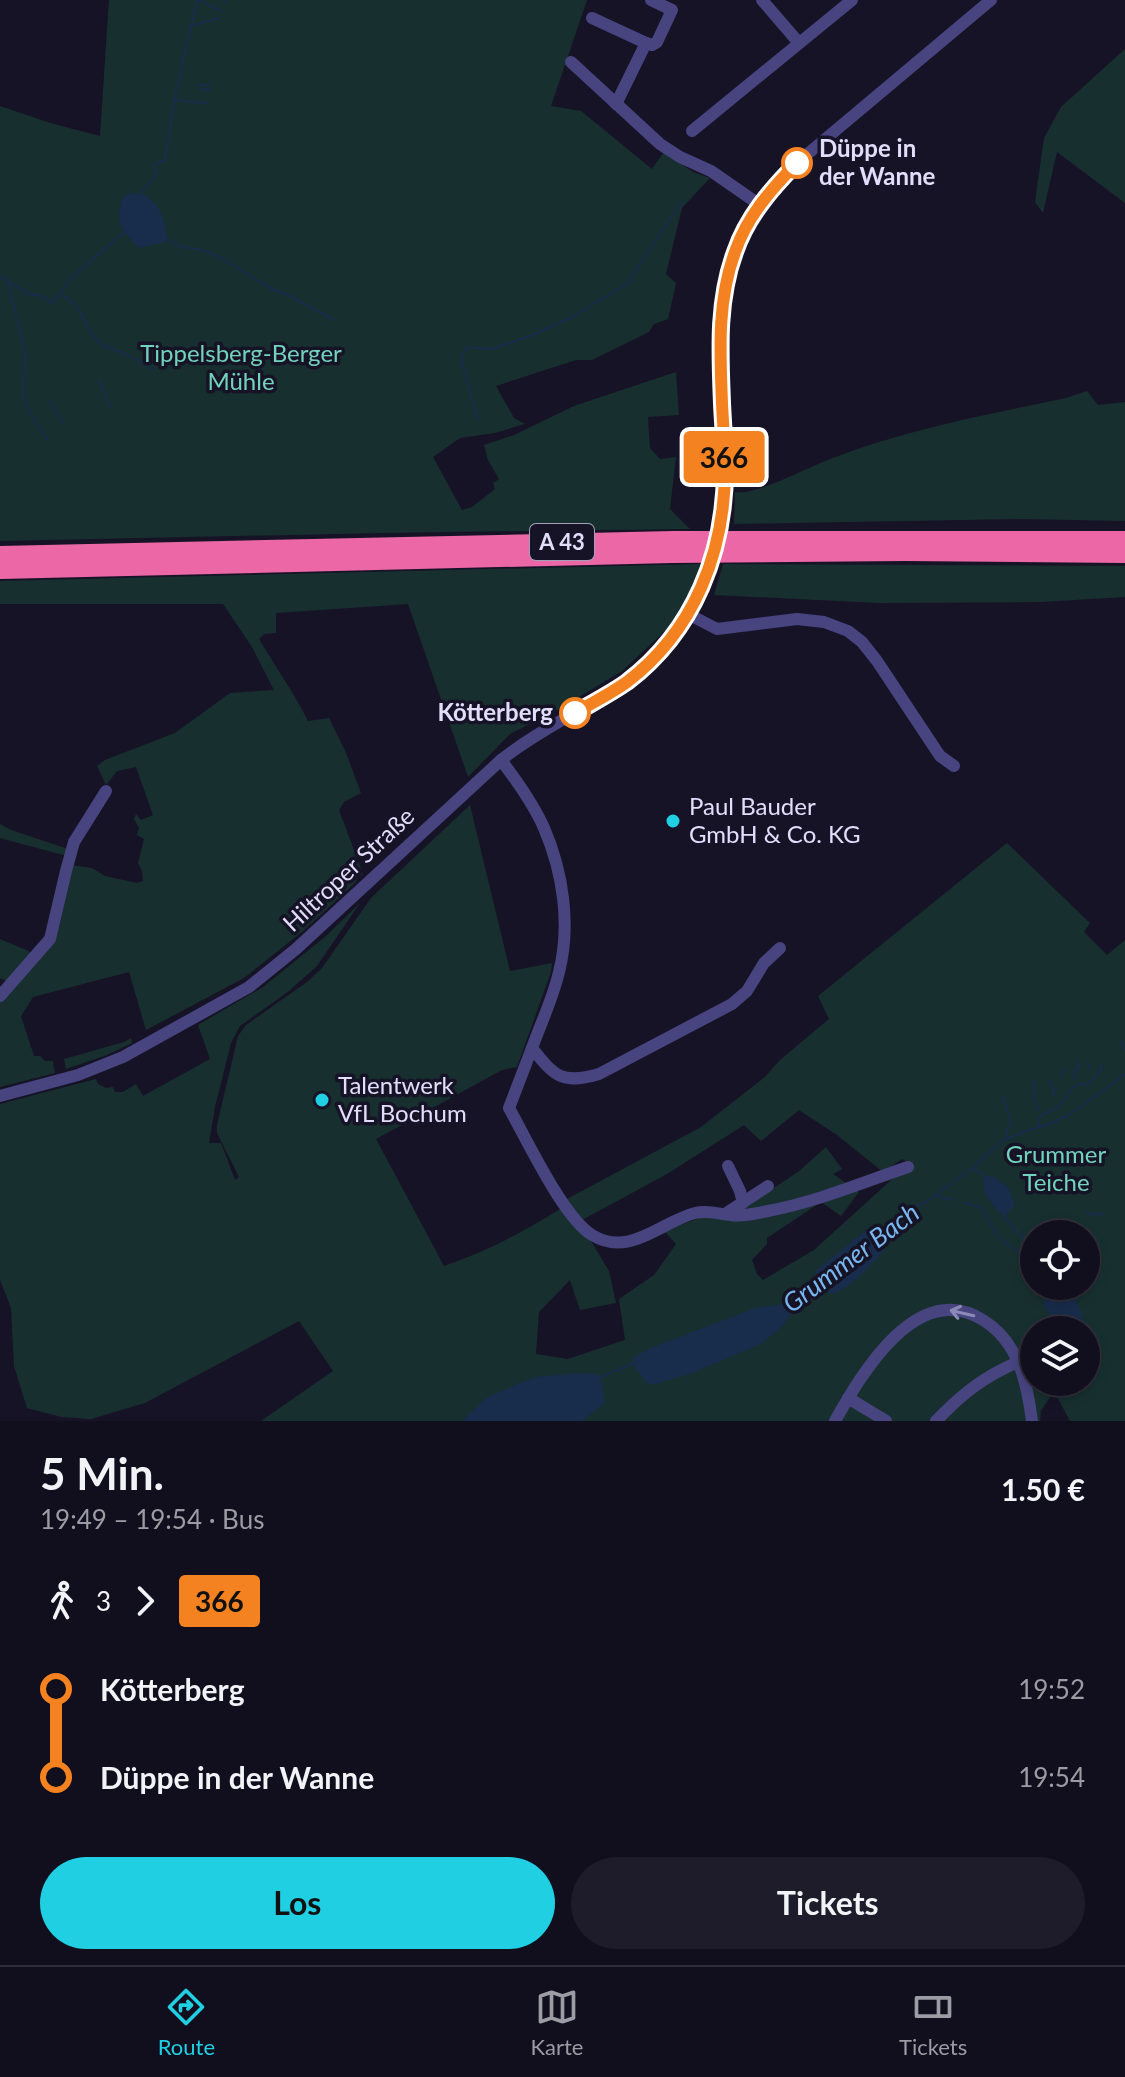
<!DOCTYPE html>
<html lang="de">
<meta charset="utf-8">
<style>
:root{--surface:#110e1d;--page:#1e1c2a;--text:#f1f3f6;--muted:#9c9ca4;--line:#302e3b;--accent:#21cfe3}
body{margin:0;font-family:Lato,sans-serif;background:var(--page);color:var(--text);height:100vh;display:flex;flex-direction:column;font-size:30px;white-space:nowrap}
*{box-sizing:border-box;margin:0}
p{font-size:26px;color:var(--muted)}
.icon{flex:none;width:44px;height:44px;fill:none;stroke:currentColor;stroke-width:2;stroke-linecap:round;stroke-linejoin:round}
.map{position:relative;height:1421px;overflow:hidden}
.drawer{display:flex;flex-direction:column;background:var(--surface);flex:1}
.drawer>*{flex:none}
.badge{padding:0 16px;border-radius:6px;font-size:28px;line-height:52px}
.fabs{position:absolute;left:1020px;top:1220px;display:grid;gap:16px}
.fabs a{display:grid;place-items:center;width:80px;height:80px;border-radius:50%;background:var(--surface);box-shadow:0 4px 12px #0003,0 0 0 2px var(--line);font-size:40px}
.map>.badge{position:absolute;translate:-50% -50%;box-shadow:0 0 0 4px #fff}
.legs{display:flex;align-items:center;gap:12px;height:88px;padding:0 40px;font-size:26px}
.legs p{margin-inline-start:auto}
.headline{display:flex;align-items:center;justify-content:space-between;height:136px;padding:0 40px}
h1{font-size:44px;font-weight:700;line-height:60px}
.primary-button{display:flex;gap:16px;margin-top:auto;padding:16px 40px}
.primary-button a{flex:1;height:92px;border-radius:48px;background:var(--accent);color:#111;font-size:32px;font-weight:700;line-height:92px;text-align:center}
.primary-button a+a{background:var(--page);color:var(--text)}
ul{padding:0 40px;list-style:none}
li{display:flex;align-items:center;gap:28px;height:88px;font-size:30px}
li i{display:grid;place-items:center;width:12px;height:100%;margin:0 10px;background:currentColor}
li i::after{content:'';width:20px;height:20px;margin:-10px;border:6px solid;border-radius:50%;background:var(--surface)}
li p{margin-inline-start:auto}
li:first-child i{background:linear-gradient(#0000 50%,currentColor 0)}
li:last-child i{background:linear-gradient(currentColor 50%,#0000 0)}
.dock{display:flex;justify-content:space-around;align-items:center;height:112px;border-top:2px solid var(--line);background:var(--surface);font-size:22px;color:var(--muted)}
.dock a{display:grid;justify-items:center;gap:4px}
.dock .active{color:var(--accent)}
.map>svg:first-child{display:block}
</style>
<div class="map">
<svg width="1125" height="1421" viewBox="0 0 1125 1421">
<rect width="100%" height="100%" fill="#171327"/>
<g fill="#17302f" fill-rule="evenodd">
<path d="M109,0H587L551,106L581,111L652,169L664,152L693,172L710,178L682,208L666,274L676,283L668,319L654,324L649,332L592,360H576L496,386L514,418L525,424L495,433L460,438L433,457L462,510L472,507L495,489L493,483L499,479L488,460L484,445L514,435L574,406L676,372L679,415L648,417L650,448L660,459L676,457L670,509L690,529C460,531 230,536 0,541V106L50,123L100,136Z"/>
<polygon points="1125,49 1125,203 1057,152 1043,213 1035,202 1044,138 1061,107"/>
<path d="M1087,391L1098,405L1125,402V521L1024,519L734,524L735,492C756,496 810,466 833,458C908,429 987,415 1066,398Z"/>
<path d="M700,564L689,598L665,631L622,671L559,709L510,734L468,777L408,604L276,613V633L264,634L259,639C275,666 294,693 308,721L329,718L346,753L361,793L344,802L339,810L363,874L357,877L356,882L303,931L244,978L146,1030L129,972L33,997L21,1016L34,1056H40L45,1061H53L55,1073L0,1087V999L8,982L0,978V939L33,953L47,938L70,865L92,868L105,876L137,883L143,881L142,871L138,863L144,839L137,835L139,828L134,819L136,814L141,820L153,815L136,767L117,771L106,785L97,766L105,760L175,733L230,693L274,690L252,647L223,604H0V581Z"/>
<polygon points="723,564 1125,566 1125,597 1041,602 879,603 714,595"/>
<path d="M470,805L510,971L552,963L551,972L517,1067L502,1070L376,1139L444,1266C486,1252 523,1232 560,1209L588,1236L609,1271L616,1303L580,1310L570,1280L539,1312L536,1354L568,1359L625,1340L619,1299L654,1275L676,1244L664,1231L702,1217L736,1213L798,1172L826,1147L842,1169L833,1174L859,1192L841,1216L821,1202L767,1238V1244L752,1260L757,1274L763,1280L814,1250L910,1163L902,1159L883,1172L837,1135L799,1110L761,1141L744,1125L667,1174L582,1220L567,1199L701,1127L765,1077L780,1060L829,1019L818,996L1007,843L1090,923L1084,932L1107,955L1125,940V1421H1070L1054,1391L1041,1411L1040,1421H261L333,1371L299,1321L145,1403L91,1419L62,1417L27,1408L14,1366L11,1308L0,1280V1104L96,1079L98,1084L106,1088L113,1087L115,1092H123L136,1084L143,1096L210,1059L198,1025L263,987L326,936L360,903L317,966L289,991L240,1026L231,1043L215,1107L209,1143H221L235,1180L239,1177L217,1133V1125L238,1036L246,1025L307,982L322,968L371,898ZM1034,1234H1086V1286H1034ZM1034,1330H1086V1382H1034Z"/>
<polygon points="0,824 11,830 68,849 67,856 0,838"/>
<polygon points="131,1038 132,1043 107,1055 66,1069 64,1059 124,1042"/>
</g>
<g fill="#182c4b">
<path d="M130,193C156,192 165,216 167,239L165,242L139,248C121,230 114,222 123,197Z"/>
<path d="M992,1176L1008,1187L1015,1205L1004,1217C993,1205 980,1195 984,1177Z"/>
<path d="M871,1226C884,1226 886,1231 890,1243C878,1258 849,1292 830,1294L816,1276L815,1271Z"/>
<polygon points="1048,1286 1068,1286 1072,1290 1099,1358 1090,1364 1086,1360 1086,1330 1059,1330 1043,1304"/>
<polygon points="783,1304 789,1309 790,1316 781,1328 759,1345 692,1373 653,1385 646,1382 632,1363 634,1357 651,1348 755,1308"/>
<polygon points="579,1373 600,1375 605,1403 582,1421 462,1421 486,1398 518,1384 536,1377"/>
</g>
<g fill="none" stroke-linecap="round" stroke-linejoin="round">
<g stroke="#182c4b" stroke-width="2">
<polyline points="198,0 222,11"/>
<polyline points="224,0 226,1"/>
<polyline points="190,26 220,18"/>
<polyline points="198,85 211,85"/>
<polyline points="201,89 210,90"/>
<polyline points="174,100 207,103"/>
<path d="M139,195C144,186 152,182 157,173L153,165L165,160L174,100L197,0"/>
<polyline points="168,239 180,247 199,249 216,255 270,288 292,297 334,320"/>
<polyline points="0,276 29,294 42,296 53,303 71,278 125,231"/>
<polyline points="8,282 25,353 23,395 31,416 48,440"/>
<polyline points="63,295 77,307 94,337 104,346 126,354 154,370"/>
<polyline points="99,379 110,407"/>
<polyline points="50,402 64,424"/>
<polyline points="478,420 461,360 466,347 491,349 533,335 574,316 628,283 681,202"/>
<polyline points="1119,1039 1125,1050"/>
<polyline points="1088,1063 1090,1069"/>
<polyline points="1061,1076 1063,1069"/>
<polyline points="1074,1078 1073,1072 1078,1069 1078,1061"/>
<polyline points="1033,1081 1034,1096 1039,1110"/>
<polyline points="1049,1081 1054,1090 1054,1096"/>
<polyline points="1003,1097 1011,1123 1006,1130 1008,1137"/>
<path d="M1040,1127C1040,1124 1038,1122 1039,1120C1041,1112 1052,1112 1057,1108C1066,1101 1066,1091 1080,1083L1085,1085L1088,1084L1101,1070V1065"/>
<polyline points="972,1170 979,1171 984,1177"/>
<polyline points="936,1196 954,1200"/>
<polyline points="965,1203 980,1207 999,1238 1034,1264"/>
<polyline points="1086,1212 1092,1215 1098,1213 1103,1215"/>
<polyline points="1004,1217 1027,1242 1034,1246"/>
<polyline points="886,1230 898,1222 912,1208 927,1201 970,1170 1002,1141 1029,1130 1050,1124 1069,1115 1125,1074"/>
<polyline points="786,1310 824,1284"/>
<polyline points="599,1378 634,1363"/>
</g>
<g stroke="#474480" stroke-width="12">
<polyline points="762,0 799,43"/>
<polyline points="592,18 646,43"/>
<polyline points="571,62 660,144 680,157 711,171 760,205"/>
<polyline points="616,104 646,43 652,45 657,42 672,10 651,0"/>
<polyline points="692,131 852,0"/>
<polyline points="688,614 717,629 797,619 824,622 848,631 862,642 877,661 940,756 954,766"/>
<path d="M501,760C517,781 533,803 544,828C563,872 571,925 559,972C553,998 541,1023 532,1048C554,1076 562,1085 599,1074L732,1004L747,991L764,963L780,948"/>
<polyline points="0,996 50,939 66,871 74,842 106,791"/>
<path d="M532,1048L509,1108C527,1140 563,1217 592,1235C630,1258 660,1222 695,1213C708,1210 719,1214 731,1215C742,1217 757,1213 768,1211C816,1202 861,1183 908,1167"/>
<path d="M0,1096L78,1075L123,1057L249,987L296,949L501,760C560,713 629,695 676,632C731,558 725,475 721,388C719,341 719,295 735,250C748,216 772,187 798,162L991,0"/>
<polyline points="728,1166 740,1191 743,1203"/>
<polyline points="728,1212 768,1186"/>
<polyline points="848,1398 886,1421"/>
<path d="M835,1421C862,1373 917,1279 983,1320C1019,1342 1027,1383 1032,1421"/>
<path d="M936,1421C962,1394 983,1377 1018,1362"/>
</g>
<g stroke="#ec67a6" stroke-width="18">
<polyline points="0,555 674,540 1125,540"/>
<polyline points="0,570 672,554 905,552 1125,554"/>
</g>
</g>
<defs><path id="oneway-shaft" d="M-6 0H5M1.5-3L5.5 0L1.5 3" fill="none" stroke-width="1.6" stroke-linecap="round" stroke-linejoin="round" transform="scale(2)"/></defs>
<use stroke="#8c89b7" href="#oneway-shaft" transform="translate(962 1313) rotate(-167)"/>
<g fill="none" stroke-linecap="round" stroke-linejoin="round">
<defs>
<path id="line-1" d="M575,713C592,703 610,694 627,682C694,631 725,552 725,469C725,447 723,425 722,403C720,352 717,301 735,252C747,217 771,189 797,163"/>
</defs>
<use href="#line-1" stroke="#fff" stroke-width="18"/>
<use href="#line-1" stroke="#f58220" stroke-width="12"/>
</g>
<g fill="#fff" stroke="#f58220" stroke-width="4">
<circle cx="797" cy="163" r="14"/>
<circle cx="575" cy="713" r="14"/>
</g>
<g fill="#21cfe3" stroke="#171327" stroke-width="3">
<circle cx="673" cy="821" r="8"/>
<circle cx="322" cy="1100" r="8"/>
</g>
<g text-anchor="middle" stroke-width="7" stroke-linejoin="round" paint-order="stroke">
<rect fill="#171327" stroke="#a4a0bb" stroke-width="2" x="530" y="524" width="64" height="36" rx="6"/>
<g font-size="22" font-weight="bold" fill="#e1ddfb">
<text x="562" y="550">A 43</text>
</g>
<g font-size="24" font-weight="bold" fill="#e1ddfb" stroke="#171327" text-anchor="start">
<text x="819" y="157">Düppe in<tspan x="819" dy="28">der Wanne</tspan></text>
<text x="553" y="721" text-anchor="end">Kötterberg</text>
</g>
<g font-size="24" fill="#71d3bb" stroke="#171327">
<text x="241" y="362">Tippelsberg-Berger<tspan x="241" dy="28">Mühle</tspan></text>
<text x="1056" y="1163">Grummer<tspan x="1056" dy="28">Teiche</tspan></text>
</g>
<g font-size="24" fill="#e1ddfb" stroke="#171327" text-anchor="start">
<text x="689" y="815">Paul Bauder<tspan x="689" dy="28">GmbH &amp; Co. KG</tspan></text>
<text x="338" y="1094">Talentwerk<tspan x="338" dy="28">VfL Bochum</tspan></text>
</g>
<g font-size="24" fill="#e1ddfb" stroke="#171327">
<text transform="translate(349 870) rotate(-43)" y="8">Hiltroper Straße</text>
</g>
<g font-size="26" font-style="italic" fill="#78b7ee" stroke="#171327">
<text transform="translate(851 1258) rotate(-37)" y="9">Grummer Bach</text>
</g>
</g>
</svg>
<div class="fabs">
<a><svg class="icon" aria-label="locate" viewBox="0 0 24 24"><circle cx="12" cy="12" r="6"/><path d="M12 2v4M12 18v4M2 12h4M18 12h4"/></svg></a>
<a><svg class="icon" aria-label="layers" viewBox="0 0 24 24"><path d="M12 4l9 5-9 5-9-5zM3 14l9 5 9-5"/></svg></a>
</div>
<b class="badge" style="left:724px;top:457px;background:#f58220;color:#111">366</b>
</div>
<section class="drawer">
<div class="headline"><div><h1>5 Min.</h1><p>19:49 – 19:54 · Bus</p></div><b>1.50 €</b></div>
<div class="legs"><svg class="icon" aria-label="walk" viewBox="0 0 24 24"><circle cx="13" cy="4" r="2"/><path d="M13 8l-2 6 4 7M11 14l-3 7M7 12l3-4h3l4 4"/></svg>3<svg class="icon" aria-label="forward" viewBox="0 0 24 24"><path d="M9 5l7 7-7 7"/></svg><b class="badge" style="background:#f58220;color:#111">366</b></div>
<ul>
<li><i style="color:#f58220"></i><b>Kötterberg</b><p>19:52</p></li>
<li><i style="color:#f58220"></i><b>Düppe in der Wanne</b><p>19:54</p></li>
</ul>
<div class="primary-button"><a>Los</a><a>Tickets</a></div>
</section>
<nav class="dock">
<a class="active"><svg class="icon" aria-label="directions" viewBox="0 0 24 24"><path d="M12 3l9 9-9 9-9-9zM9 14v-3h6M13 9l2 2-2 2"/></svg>Route</a>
<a><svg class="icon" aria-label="map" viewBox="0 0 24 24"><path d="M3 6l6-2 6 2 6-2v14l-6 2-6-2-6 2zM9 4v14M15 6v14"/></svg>Karte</a>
<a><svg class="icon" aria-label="tickets" viewBox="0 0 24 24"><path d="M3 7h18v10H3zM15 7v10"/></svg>Tickets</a>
</nav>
